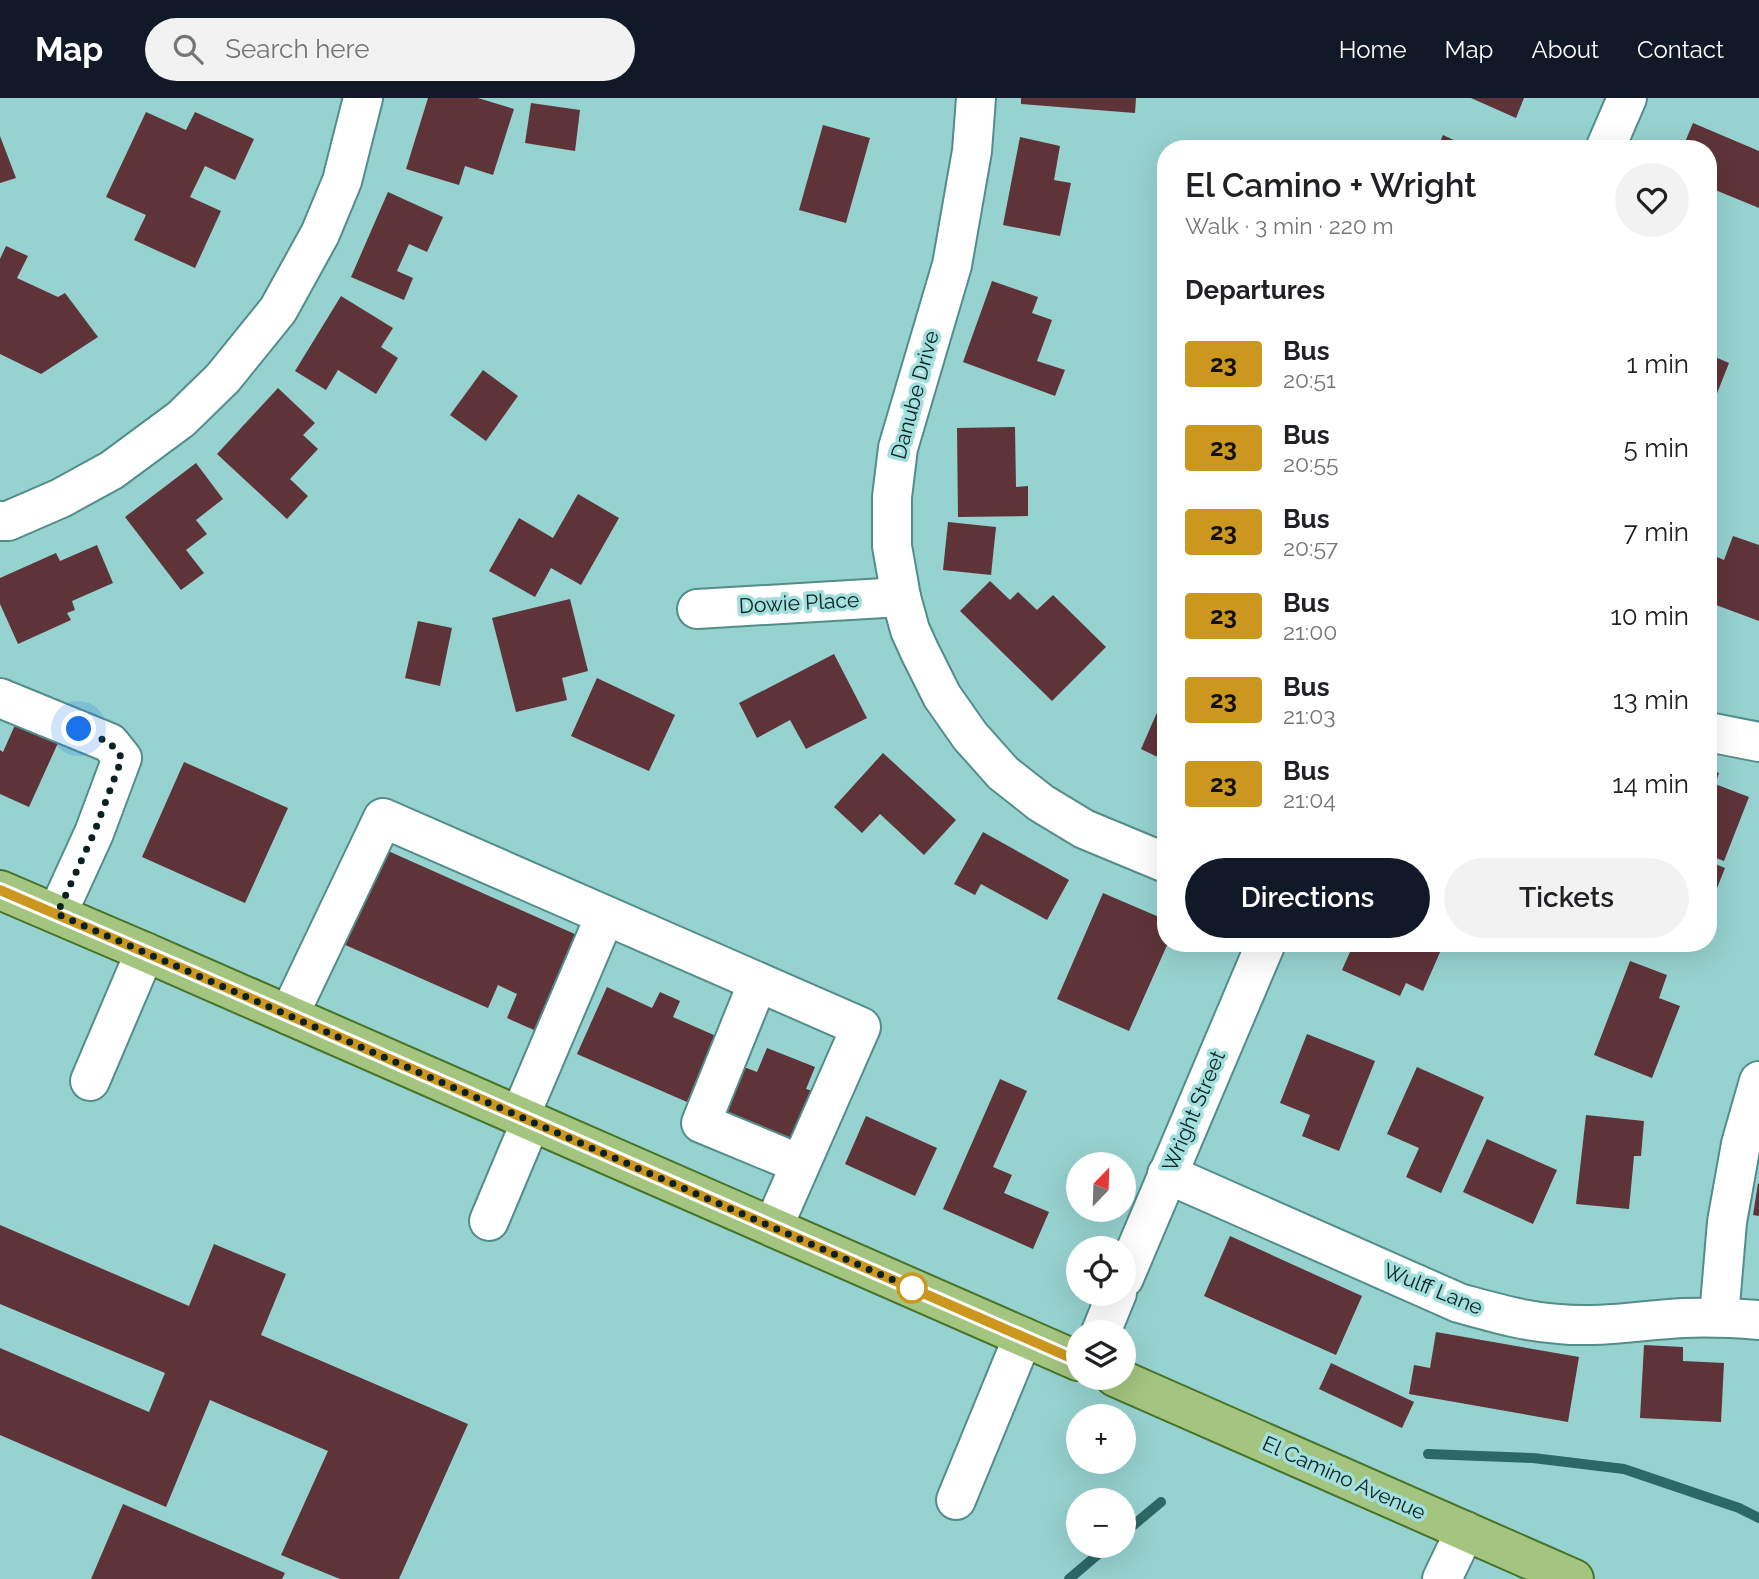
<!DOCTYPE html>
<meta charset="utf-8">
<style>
:root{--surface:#fff;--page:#f2f2f2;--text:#202124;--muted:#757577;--accent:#111827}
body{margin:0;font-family:Raleway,sans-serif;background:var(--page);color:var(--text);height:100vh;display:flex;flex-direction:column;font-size:26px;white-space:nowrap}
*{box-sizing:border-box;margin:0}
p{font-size:23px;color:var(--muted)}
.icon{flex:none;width:38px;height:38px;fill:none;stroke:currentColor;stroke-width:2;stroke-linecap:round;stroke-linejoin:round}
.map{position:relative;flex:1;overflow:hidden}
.details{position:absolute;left:1157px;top:42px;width:560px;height:812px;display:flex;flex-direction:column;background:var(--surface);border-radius:28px;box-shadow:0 7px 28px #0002}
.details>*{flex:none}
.badge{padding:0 14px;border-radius:5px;font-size:24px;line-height:46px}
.needle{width:46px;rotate:23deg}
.controls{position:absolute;left:1066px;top:1054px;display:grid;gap:14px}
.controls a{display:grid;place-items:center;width:70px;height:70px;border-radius:50%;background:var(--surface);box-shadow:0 7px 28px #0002;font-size:35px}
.you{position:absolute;width:35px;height:35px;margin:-18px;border:5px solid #fff;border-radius:50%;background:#1a73e8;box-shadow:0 0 0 10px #1a73e833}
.map>.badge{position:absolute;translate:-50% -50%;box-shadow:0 0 0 4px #fff}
h2{padding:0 28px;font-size:26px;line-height:63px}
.round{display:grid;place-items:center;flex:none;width:74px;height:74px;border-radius:37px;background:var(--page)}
.headline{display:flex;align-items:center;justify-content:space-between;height:119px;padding:0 28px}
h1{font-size:33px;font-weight:600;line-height:52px}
.button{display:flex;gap:14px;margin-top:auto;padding:14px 28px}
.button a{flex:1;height:80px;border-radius:42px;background:var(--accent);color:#fff;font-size:28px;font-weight:600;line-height:80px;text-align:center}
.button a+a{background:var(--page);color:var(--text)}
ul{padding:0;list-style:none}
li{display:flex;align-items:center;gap:21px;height:84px;padding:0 28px}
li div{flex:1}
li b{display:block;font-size:26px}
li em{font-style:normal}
li .badge{min-width:77px;font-weight:700;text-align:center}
header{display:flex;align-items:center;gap:42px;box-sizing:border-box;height:98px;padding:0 35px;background:var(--accent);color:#fff}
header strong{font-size:33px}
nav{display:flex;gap:38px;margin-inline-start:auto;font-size:24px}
.search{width:490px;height:63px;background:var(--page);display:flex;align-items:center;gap:18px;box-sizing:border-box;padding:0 24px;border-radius:38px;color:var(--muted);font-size:26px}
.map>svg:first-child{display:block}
</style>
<header>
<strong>Map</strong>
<div class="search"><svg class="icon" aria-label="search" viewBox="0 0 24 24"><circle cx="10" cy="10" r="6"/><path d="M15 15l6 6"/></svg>Search here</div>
<nav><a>Home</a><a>Map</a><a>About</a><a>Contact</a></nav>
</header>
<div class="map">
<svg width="1759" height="1481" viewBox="0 0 1759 1481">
<rect width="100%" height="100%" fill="#96d2cf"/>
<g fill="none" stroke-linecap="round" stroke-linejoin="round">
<g stroke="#2b6967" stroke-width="10">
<polyline points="1428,1356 1533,1360 1624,1371 1739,1410 1759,1420"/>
<polyline points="1124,1435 1161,1404"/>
<polyline points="1069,1481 1109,1447"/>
</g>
</g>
<g fill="#5e3439">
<polygon points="428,0 478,0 514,11 493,77 465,68 459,87 406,71"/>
<polygon points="1021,0 1136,0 1135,15 1021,6"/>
<polygon points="1471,0 1524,0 1516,20"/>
<polygon points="531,5 580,12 575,53 525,45"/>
<polygon points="146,14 186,32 195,14 254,41 235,82 205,68 190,99 221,113 195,170 134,142 146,117 106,99"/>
<polygon points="1693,25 1759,53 1759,110 1708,89 1708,51 1682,51"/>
<polygon points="823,27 870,40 846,125 799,112"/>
<polygon points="1443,37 1473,51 1437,51"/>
<polygon points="0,38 16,80 0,85"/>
<polygon points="1020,39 1060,48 1054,82 1071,85 1060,138 1003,127"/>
<polygon points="388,94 443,119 427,154 409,146 397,173 413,180 404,202 351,179"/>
<polygon points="6,148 28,158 17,180 58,199 65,195 98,239 41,276 0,256 0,161"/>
<polygon points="992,183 1038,199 1032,215 1052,222 1037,263 1065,272 1055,298 963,264"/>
<polygon points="341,198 393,230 381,249 398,260 376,296 338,272 326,292 295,273"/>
<polygon points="1708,256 1729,265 1712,308 1708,306"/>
<polygon points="483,272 518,298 486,343 450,317"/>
<polygon points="278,290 315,325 303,337 318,351 290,381 308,398 287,421 217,356"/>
<polygon points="1015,329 1016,389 1028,388 1028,418 958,419 957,330"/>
<polygon points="196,365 223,401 196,422 207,436 186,452 204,475 181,492 125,419"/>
<polygon points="578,396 619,420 581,487 551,470 535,499 489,473 519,420 553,440"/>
<polygon points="948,424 996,429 991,477 943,472"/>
<polygon points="1733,438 1759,447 1759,523 1708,504 1708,483 1717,459 1724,462"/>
<polygon points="97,447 113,485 72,503 75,512 67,515 71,522 18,546 0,506 0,480 56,455 60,463"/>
<polygon points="990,483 1010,502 1018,494 1037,512 1053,497 1106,549 1052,603 960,513"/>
<polygon points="570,501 588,573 562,580 567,602 516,614 492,520"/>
<polygon points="418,523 452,530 440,588 405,580"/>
<polygon points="834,556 867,620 806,651 790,622 757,640 739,605"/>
<polygon points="597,580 675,617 649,673 571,638"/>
<polygon points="1166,594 1166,663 1141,651"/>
<polygon points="15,627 58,645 29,709 0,696 0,652 3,654"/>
<polygon points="883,655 956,722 924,757 880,716 862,735 834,709"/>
<polygon points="184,664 288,710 245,805 142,759"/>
<polygon points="1708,671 1719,675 1715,686 1749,699 1724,763 1708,757"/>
<polygon points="983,734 1069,782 1047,822 981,786 975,797 954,786"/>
<polygon points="377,748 577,837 534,932 507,920 517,896 498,887 488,910 334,842"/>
<polygon points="1708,763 1725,770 1708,813"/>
<polygon points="1103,795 1166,822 1166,845 1168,845 1129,933 1057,901"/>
<polygon points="1354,845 1425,845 1441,852 1423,893 1406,885 1400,898 1342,872"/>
<polygon points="1630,863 1667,877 1659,900 1680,908 1652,980 1594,957"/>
<polygon points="607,889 652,910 660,894 680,903 673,919 716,938 687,1004 577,956"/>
<polygon points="1307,936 1375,963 1339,1053 1302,1038 1310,1017 1280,1005"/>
<polygon points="767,950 815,969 806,991 816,994 796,1044 713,1011 731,964 757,974"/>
<polygon points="1417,969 1484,999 1441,1095 1406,1079 1419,1050 1387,1036"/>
<polygon points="1000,981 1027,993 993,1069 1012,1077 1004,1095 1049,1114 1033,1151 943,1111"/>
<polygon points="1586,1017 1644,1023 1641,1058 1634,1058 1629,1111 1576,1106"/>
<polygon points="866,1018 937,1050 915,1098 845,1066"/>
<polygon points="1487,1041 1557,1072 1533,1126 1463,1094"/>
<polygon points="1758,1085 1759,1086 1759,1118 1753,1117"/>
<polygon points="0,1127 189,1208 214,1146 286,1176 261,1237 468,1326 399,1481 340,1481 281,1457 328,1353 210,1302 166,1409 0,1337 0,1250 149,1314 165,1275 0,1206"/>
<polygon points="1230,1138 1362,1198 1336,1257 1204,1198"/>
<polygon points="1436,1234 1579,1259 1568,1324 1409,1296 1414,1267 1430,1270"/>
<polygon points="1644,1247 1683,1249 1683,1263 1724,1265 1721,1324 1640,1320"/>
<polygon points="1331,1265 1414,1304 1402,1330 1319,1291"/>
<polygon points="123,1406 285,1475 282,1481 91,1481"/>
</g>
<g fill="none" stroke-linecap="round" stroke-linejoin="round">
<defs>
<g id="minor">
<polyline points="976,0 972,53 952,167 898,350 892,399 892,448 901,499 910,532 920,554 942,598 970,638 1003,675 1041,705 1084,731 1166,765"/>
<polyline points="1605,51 1627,0"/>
<polyline points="0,423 8,423 61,400 112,372 181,321 223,280 278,212 320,136 342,83 363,0"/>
<polyline points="697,511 901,499"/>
<polyline points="0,600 110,645 122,660 94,735 57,816"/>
<polyline points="1708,634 1759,644"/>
<polyline points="758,884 701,1025 800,1066"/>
<polyline points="289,917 383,720 861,929 773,1129"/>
<polyline points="90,983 145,854"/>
<polyline points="520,1018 605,818"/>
<path d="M1167,1076L1459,1205C1492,1214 1525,1224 1559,1226C1601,1230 1642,1222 1683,1220C1709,1219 1734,1220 1759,1222"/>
<polyline points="489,1123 531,1023"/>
<polyline points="1124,1180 1266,845"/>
<polyline points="1719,1219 1727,1124 1741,1046 1759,983"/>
<polyline points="1101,1234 1117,1195"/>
<polyline points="956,1402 1023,1239"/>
<polyline points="1442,1481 1465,1433"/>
</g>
<g id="major">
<polyline points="0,792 145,854 1078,1263"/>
<polyline points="1115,1279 1574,1481"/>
</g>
</defs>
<use href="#minor" stroke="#538d8a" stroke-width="42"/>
<use href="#major" stroke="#467327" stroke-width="42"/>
<use href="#minor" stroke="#fff" stroke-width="38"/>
<use href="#major" stroke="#a4c57f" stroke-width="38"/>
</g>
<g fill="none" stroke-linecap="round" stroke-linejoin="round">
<defs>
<polyline id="line" points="0,792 193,875 1078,1263"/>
</defs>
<use href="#line" stroke="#fff" stroke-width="16"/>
<use href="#line" stroke="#cb971e" stroke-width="10"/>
<polyline stroke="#0a2221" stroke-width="7" stroke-dasharray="0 12.6" points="79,631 110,645 122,660 94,735 57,816 923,1195 912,1190"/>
</g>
<circle fill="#fff" stroke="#cb971e" stroke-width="3.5" cx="912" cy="1190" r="14"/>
<g text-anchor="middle" stroke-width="7" stroke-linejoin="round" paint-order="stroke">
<g font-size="21" fill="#0a2221" stroke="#a3dfdc">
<text transform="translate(915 297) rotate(-75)" y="7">Danube Drive</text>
<text transform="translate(799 505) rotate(-3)" y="7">Dowie Place</text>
<text transform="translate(1194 1013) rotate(-67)" y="7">Wright Street</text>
<text transform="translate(1433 1191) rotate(22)" y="7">Wulff Lane</text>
<text transform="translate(1344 1380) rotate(24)" y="7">El Camino Avenue</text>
</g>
</g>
</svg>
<div class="controls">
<a><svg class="needle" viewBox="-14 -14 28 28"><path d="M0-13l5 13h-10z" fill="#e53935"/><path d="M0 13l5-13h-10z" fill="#757577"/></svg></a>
<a><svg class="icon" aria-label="locate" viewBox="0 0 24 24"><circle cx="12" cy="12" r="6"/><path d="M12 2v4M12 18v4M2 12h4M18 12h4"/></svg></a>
<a><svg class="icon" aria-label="layers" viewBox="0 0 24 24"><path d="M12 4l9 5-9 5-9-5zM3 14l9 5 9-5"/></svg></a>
<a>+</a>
<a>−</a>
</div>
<div class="you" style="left:79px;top:631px"></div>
<section class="details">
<div class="headline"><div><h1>El Camino + Wright</h1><p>Walk · 3 min · 220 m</p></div><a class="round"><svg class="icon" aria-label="heart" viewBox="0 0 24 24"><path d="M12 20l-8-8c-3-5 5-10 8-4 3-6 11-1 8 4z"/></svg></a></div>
<h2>Departures</h2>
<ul>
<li><span class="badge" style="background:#cb971e;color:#111">23</span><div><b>Bus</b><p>20:51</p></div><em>1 min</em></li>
<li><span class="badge" style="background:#cb971e;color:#111">23</span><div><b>Bus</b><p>20:55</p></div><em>5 min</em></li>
<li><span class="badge" style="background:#cb971e;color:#111">23</span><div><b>Bus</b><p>20:57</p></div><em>7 min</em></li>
<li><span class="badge" style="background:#cb971e;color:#111">23</span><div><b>Bus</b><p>21:00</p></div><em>10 min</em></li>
<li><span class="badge" style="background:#cb971e;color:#111">23</span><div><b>Bus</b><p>21:03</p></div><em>13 min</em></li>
<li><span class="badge" style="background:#cb971e;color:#111">23</span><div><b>Bus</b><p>21:04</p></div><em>14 min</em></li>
</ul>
<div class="button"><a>Directions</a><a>Tickets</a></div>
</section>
</div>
